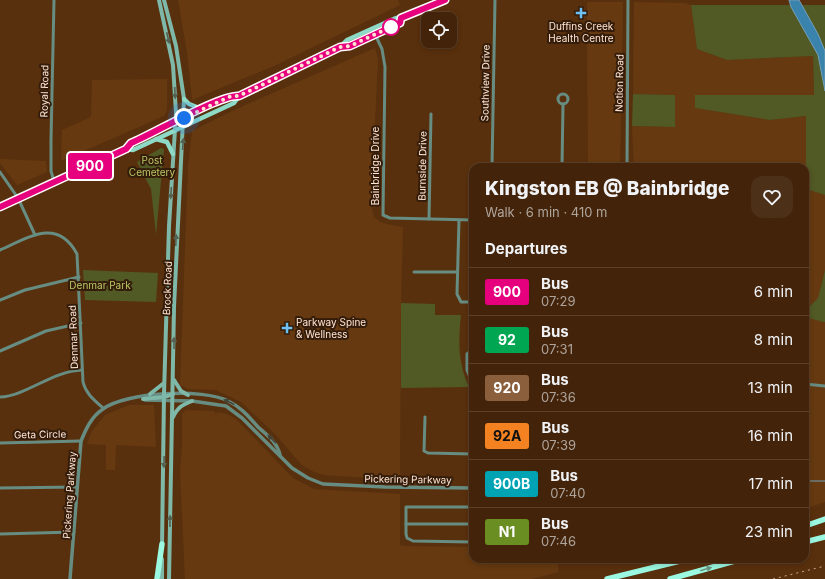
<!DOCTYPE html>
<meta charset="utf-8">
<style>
:root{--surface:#43240a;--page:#4d3018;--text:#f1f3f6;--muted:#afa49c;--line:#5b412b}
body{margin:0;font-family:Inter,sans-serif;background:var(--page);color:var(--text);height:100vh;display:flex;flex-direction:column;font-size:15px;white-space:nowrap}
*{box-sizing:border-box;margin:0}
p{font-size:13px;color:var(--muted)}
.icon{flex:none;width:22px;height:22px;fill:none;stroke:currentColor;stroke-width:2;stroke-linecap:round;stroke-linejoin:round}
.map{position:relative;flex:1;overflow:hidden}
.side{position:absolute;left:469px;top:163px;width:340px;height:400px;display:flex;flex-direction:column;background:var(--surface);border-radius:12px;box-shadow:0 2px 6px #0003,0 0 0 1px var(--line)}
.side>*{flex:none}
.badge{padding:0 8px;border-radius:3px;font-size:14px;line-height:26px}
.controls{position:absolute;left:421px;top:12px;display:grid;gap:8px}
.controls a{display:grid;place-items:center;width:36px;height:36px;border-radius:8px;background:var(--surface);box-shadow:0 2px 6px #0003,0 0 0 1px var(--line);font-size:20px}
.you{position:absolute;width:20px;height:20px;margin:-10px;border:3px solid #fff;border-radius:50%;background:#1a73e8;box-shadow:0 0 0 6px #1a73e833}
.map>.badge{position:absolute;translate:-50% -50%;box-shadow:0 0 0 2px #fff}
h2{padding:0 16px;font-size:15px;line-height:36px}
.round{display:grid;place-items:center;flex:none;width:42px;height:42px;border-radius:12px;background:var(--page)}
.headline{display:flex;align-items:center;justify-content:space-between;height:68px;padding:0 16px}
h1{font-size:19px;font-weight:800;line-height:30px}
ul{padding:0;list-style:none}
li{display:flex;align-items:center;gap:12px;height:48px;padding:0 16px;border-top:1px solid var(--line)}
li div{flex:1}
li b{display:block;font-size:15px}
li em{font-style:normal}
li .badge{min-width:44px;font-weight:700;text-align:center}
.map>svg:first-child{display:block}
</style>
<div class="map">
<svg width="825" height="579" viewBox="0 0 825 579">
<rect width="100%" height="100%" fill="#59300d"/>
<g fill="#663910">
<polygon points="178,0 398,0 400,5 276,65 192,100 187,52"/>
<polygon points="587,2 623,2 620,167 588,167"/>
<polygon points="634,2 684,3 691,5 697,49 727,60 813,56 814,95 695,95 696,108 770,120 806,116 806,189 825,195 825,270 818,298 805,311 805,167 634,167 632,126 674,127 675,95 633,94"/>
<polygon points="375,48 378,59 371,206 374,217 382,223 403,227 401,303 400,480 324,475 314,472 302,465 274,433 241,402 216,390 188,389 180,385 188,167 192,131 232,111"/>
<polygon points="167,79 167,110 164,116 61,161 62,130 91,117 92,80"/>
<polygon points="0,159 46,161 47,172 17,185 0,163"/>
<polygon points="805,317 825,322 825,502 805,509"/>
<polygon points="129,405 154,405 156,447 116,445 115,470 106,470 106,445 87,444 92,431 105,415"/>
<polygon points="186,410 214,411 216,415 217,412 227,414 237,420 293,478 314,489 400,494 400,545 405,546 473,547 473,559 558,559 558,572 532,579 185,579 180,472 182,448 182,414"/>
</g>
<g fill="#515924">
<polygon points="691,5 825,5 825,195 806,189 806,116 770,120 695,108 695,95 814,95 813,56 727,60 697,49"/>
<polygon points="633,94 675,95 675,127 632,126"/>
<polygon points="161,148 164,149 156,235 151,189 137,162"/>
<polygon points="83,270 158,273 156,302 85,300"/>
<polygon points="825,270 825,322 823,322 805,317 805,311 818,298"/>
<path d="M401,303L435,304V315H461C458,341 458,364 469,387L401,388Z"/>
</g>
<polygon fill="#3a83ad" stroke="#75a0b8" points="789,0 799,0 818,34 825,51 825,91 818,55 791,7"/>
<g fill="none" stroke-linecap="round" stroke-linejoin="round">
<polyline stroke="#75a0b8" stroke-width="1" points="805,481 825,481"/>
<g stroke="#678c82" stroke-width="3">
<polyline points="54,0 51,140 51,171 54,181"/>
<polyline points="372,28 382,49 385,67 383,215 390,218 473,220"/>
<circle cx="563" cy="99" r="5"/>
<polyline points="492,167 495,0"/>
<polyline points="562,167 563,104"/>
<polyline points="627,167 628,0"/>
<polyline points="0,172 18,198 35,235"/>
<polyline points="429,219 431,114"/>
<polyline points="459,220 457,294 461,302 473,302"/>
<path d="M0,250C28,238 57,217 77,254L83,382C86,394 94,400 103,408"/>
<polyline points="414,272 457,272"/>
<polyline points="0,300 25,290 79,277"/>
<polyline points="473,349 467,354 467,370 473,385"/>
<polyline points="0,351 46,331 81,323"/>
<polyline points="805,384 825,386"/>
<path d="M0,397C26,396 52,371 82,370"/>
<polyline points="425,417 424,451 428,453 473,454"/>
<polyline points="0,443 81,441"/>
<polyline points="0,488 77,487"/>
<polyline points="473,507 406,507 406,534 407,538 413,541 473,542"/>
<polyline points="406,524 473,524"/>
<polyline points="0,534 74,532"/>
</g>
<g stroke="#678c82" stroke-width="3.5">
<polyline points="145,400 192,401 226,406 242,418 292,468 308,478 323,484 385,487 473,488"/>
<path d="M70,579L81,441C86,429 91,417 103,409C126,392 203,388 228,401C241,407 249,417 258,427C268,436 277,442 280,455"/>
</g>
<g stroke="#7db8a9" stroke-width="4">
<polyline points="159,0 173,65 176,113 169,226 164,394 162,547"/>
<polyline points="164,0 176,46 184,99 174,307 169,579"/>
<polyline points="174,380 181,391 188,395"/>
<polyline points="150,394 164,383"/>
<polyline points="143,399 164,397 173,394"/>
<path d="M173,417C178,407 182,405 192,401"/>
<polyline points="162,579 162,559"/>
</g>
<g stroke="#8ddac7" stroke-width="4.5">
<polyline points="340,47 350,47 400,23 401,18"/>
<polyline points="184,99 189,104 202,109"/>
<polyline points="156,139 167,142 173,154"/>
<polyline points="126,149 133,150 234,103 239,96 340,47 347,40 396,18 401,18 445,0"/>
<path d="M0,207L126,149L131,143C153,134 220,94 239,96"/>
</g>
<g stroke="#9bf9e2" stroke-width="5.5">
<polyline points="805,526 825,519"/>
<polyline points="805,542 825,537"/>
<polyline points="157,579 162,544"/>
<polyline points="607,579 688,559"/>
<polyline points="670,579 742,559"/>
</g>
<polyline stroke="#c8a991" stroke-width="1" stroke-dasharray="2 4" stroke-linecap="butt" points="773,579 825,566"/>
</g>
<defs><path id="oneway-solid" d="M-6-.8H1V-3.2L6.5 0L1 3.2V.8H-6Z"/></defs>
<g fill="#556252">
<use href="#oneway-solid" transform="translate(168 38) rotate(77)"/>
<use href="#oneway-solid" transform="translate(175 93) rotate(87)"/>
<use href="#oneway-solid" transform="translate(183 144) rotate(-86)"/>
<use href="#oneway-solid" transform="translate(171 193) rotate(94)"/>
<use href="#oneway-solid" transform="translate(176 240) rotate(-88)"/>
<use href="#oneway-solid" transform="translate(174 343) rotate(-90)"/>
<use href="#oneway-solid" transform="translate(164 462) rotate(91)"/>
<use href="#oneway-solid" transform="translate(170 521) rotate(-89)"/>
</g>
<g fill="#464334">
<use href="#oneway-solid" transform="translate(229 402) rotate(-154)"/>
<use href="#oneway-solid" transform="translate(272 439) rotate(-136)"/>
</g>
<use fill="#6d9681" href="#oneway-solid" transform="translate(706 569) rotate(-16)"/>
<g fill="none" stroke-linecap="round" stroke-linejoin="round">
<defs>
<path id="line" d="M0,207L126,149L131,143C153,134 221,94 239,96L340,47L350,46L400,23L401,18L445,0"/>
</defs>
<use href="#line" stroke="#fff" stroke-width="9"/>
<use href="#line" stroke="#e6007e" stroke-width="6"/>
<polyline stroke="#ffe5d3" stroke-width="4" stroke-dasharray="0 7.2" points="184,118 231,96 239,96 340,47 350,46 391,27"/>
</g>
<g fill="#6ec2f3" stroke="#341c0a" stroke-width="1.5">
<path d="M579 7h4v4h4v4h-4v4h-4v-4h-4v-4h4z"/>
<path d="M285 322h4v4h4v4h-4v4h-4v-4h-4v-4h4z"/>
</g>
<circle fill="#fff" stroke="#e6007e" stroke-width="2" cx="391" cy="27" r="8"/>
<g text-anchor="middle" stroke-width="4" stroke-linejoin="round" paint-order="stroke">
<g font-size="10" fill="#ffe5d3" stroke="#341c0a">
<text x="581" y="30">Duffins Creek<tspan x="581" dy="12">Health Centre</tspan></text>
<text x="296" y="326" text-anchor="start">Parkway Spine<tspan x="296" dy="12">&amp; Wellness</tspan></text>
</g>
<g font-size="10" fill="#ffe5d3" stroke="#341c0a">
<text transform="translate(485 83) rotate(-89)" y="4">Southview Drive</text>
<text transform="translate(619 83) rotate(-89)" y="4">Notion Road</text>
<text transform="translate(44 91) rotate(-89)" y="4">Royal Road</text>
<text transform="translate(375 166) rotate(-90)" y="4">Bainbridge Drive</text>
<text transform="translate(422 166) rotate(-89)" y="4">Burnside Drive</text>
<text transform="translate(167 288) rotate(-88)" y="4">Brock Road</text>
<text transform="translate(73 337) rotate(-92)" y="4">Denmar Road</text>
<text transform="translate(40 434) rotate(-1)" y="4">Geta Circle</text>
<text transform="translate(408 479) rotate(1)" y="4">Pickering Parkway</text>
<text transform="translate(69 495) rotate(-86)" y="4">Pickering Parkway</text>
</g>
<g font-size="10" fill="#b9c864" stroke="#341c0a">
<text x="152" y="164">Post<tspan x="152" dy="12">Cemetery</tspan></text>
<text x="100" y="289">Denmar Park</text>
</g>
</g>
</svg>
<div class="controls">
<a><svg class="icon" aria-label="locate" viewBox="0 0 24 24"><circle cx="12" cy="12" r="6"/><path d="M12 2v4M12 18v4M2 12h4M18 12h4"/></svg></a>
</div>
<div class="you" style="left:184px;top:118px"></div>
<b class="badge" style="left:90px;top:166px;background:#e6007e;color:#fff">900</b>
<section class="side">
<div class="headline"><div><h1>Kingston EB @ Bainbridge</h1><p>Walk · 6 min · 410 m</p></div><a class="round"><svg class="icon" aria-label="heart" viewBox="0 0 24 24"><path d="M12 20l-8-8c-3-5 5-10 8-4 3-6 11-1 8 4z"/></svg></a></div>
<h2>Departures</h2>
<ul>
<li><span class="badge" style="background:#e6007e;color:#fff">900</span><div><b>Bus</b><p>07:29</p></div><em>6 min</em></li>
<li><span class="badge" style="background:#00a651;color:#fff">92</span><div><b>Bus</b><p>07:31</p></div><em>8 min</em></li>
<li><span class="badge" style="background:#8b5e3c;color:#fff">920</span><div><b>Bus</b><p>07:36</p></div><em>13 min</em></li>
<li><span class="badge" style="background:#f58220;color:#111">92A</span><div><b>Bus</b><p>07:39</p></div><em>16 min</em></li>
<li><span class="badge" style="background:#00a3b4;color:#fff">900B</span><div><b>Bus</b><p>07:40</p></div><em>17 min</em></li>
<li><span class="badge" style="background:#6b8e23;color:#fff">N1</span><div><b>Bus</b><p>07:46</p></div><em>23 min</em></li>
</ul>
</section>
</div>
